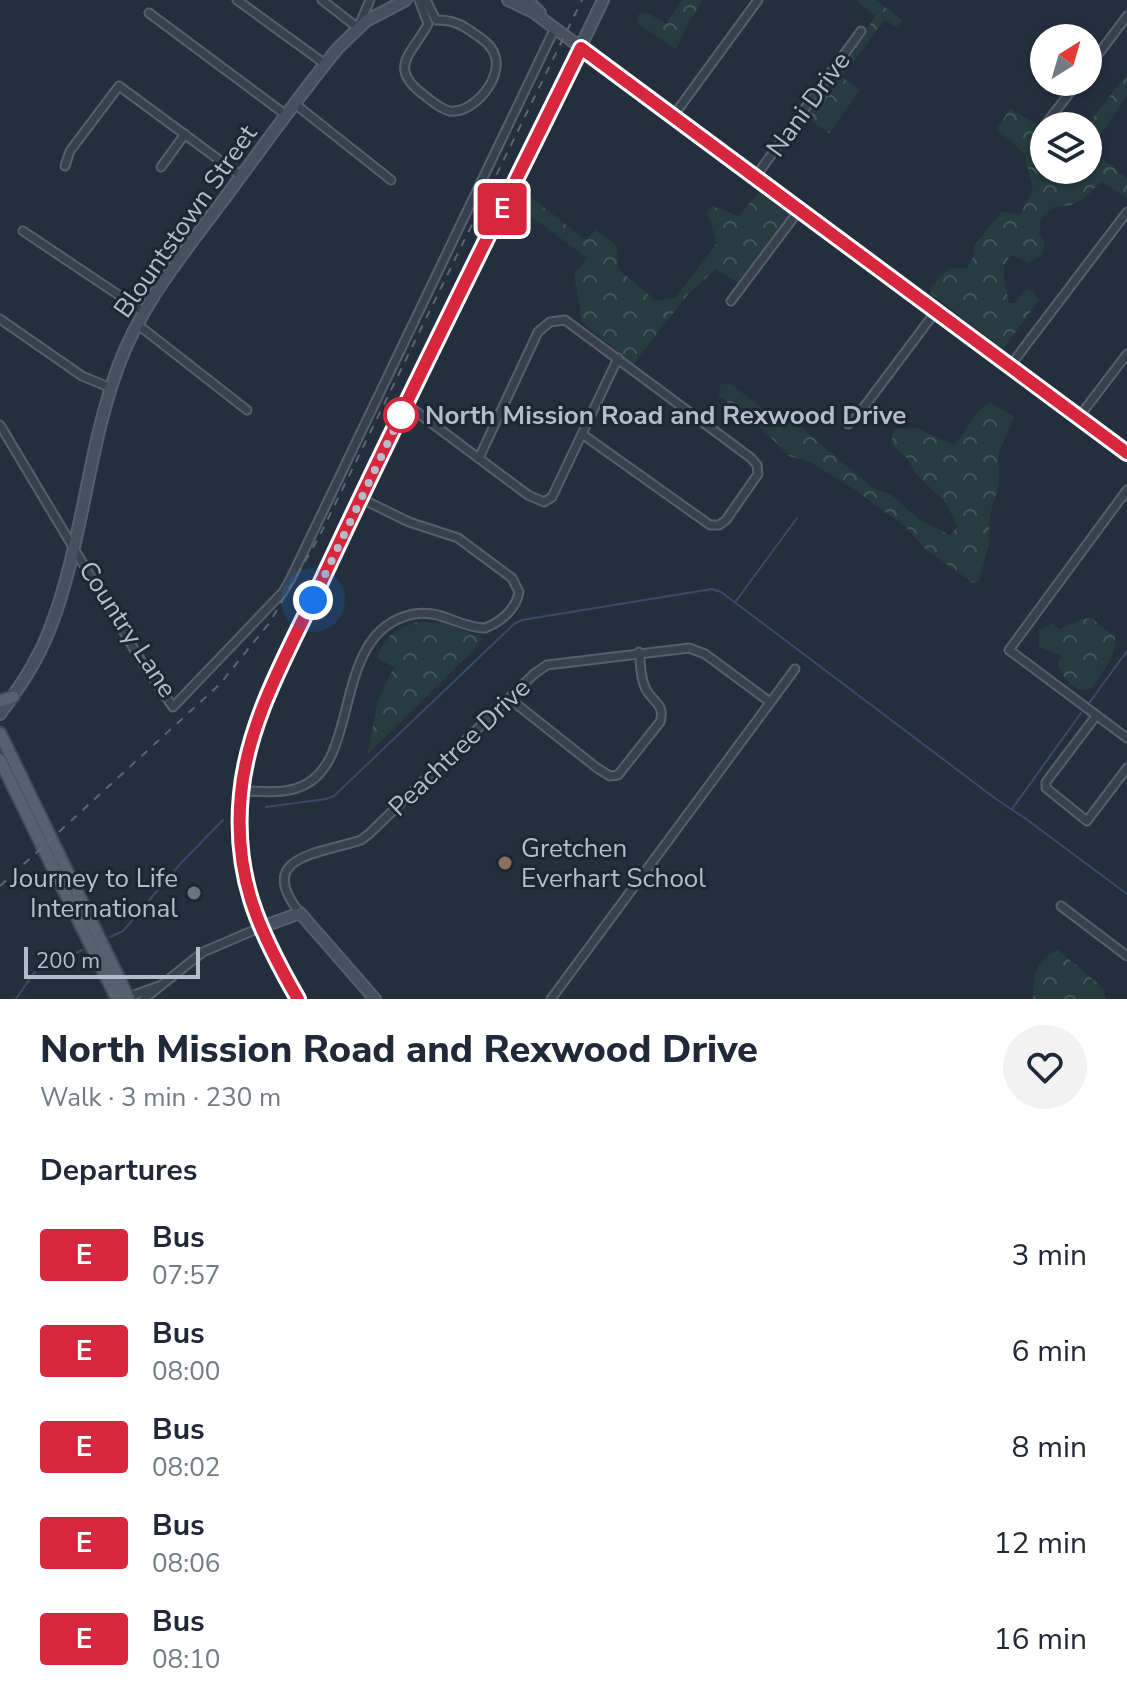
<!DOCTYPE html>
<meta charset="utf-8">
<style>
:root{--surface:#fff;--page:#f2f2f3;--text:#1f2937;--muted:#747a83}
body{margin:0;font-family:"Nunito Sans",sans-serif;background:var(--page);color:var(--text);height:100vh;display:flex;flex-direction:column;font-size:30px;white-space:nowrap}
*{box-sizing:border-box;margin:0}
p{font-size:26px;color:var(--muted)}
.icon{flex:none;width:44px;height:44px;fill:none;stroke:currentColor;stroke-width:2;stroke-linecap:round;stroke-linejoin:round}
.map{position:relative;height:999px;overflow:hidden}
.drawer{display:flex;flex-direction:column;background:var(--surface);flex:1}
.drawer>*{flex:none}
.badge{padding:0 16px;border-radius:6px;font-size:28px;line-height:52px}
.needle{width:52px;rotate:37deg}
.tools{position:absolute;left:1030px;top:24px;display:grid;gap:16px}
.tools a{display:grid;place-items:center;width:72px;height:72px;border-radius:50%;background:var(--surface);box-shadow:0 2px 6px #0004;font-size:40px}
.scale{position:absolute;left:24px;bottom:20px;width:176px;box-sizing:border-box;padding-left:8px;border:4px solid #b4bcc9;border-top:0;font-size:22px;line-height:28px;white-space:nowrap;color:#b4bcc9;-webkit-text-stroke:6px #1d2633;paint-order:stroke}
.you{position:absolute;width:40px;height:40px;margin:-20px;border:6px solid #fff;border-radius:50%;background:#1a73e8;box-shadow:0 0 0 12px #1a73e833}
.map>.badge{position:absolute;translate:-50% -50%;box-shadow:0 0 0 4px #fff}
h2{padding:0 40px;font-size:30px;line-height:72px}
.round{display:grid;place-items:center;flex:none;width:84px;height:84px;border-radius:42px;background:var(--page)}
.head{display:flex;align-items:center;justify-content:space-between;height:136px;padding:0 40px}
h1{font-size:38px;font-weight:800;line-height:60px}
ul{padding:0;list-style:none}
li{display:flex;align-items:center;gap:24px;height:96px;padding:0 40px}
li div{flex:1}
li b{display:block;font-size:30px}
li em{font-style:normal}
li .badge{min-width:88px;font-weight:700;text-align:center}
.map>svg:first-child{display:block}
</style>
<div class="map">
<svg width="1127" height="999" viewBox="0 0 1127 999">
<defs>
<pattern id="forest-crowns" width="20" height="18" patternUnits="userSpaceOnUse" patternTransform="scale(2)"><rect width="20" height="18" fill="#263c3f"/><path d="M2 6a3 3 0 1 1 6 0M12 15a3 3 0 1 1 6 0" fill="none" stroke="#435659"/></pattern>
</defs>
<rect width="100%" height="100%" fill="#242f3e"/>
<g fill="url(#forest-crowns)">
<polygon points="683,0 703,0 689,22 676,49 637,23 639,14 646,12 666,24"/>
<polygon points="856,0 876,0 902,20 898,28 885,20 842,77 860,90 829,133 804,116 876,16"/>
<path d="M1127,74V96L1090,149L1127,178V198L1101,181C1086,198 1077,207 1054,207L1041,218L1039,235L1045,243L1042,255L1029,263L1011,255C998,270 1006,285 1009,303H1015L1027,289L1033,291L1039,300L1003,349L930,293L932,285L949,268H966L973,258L974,245L1002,212L1020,214L1033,189L1024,153L997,129L1010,109L1044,129V170H1088L1087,126Z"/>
<polygon points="759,192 790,214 740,284 716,269 689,293 633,364 582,322 574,274 587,258 516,205 516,197 525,193 586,240 595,230 617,246 618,269 656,301 675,298 717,243 707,212 712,206 739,216"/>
<path d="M729,383L773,416L786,414L872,488L890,494L921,521L950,535L957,527L947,504L915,473L907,458L891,444L894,429L916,428L954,445C970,428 969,414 991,403L1014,417L999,452V484L990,515L989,543L979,582L973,583L924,548L907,528L852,488L812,463L789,456L763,430L719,396L720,385Z"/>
<path d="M1084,618L1092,619L1115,637C1116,652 1111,661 1102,672C1099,677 1095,685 1091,688C1077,697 1062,676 1058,665L1061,655L1039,647V631L1052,623L1060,629Z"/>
<path d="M417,622L446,624L482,638L473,651L367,755L378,700L394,667L377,658C384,637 396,629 417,622Z"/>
<path d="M1058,950L1104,989L1105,999H1033C1034,974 1033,962 1058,950Z"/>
</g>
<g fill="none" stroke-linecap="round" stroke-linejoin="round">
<g stroke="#394c67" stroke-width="2">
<polyline points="736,601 797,518"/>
<polyline points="1089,703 1127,651"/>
<polyline points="266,807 326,799 334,796 514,624 522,620 712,589 721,592 996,799 1026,819 1127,894"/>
<polyline points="1012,809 1081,713"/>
<polyline points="110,937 123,931 181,863 223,820"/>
<polyline points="16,999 33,974 82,950"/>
</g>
<defs>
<g id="street">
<polyline points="237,0 325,64"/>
<polyline points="322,0 358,28 370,0"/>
<path d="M419,0L428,24C413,53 386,67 424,95C432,101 440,109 450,111C474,114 503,77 495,56C492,45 483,40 475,34C461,24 453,20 436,20L426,0"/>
<polyline points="149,13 286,115"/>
<polyline points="1088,68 1127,16"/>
<polyline points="295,104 391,180"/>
<polyline points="674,115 758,0"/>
<polyline points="1045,125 1078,82"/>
<polyline points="65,166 70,151 119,86 241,176"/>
<polyline points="161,167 185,134"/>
<polyline points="756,176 861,31"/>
<polyline points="23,231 144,312"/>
<polyline points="731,301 800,209"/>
<polyline points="0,319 82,376 111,388"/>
<polyline points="137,324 247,410"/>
<polyline points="1010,366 1127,212"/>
<polyline points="406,404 528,495 544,502 552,497 618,358"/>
<polyline points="1079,417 1127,354"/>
<polyline points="848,424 855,419 936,311"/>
<polyline points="0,425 143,664 173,707 283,592 290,580 555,28"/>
<polyline points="479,458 538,332 550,322 565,320 751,458 757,465 758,474 726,520 719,525 710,525 582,434"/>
<polyline points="1127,490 1009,650 1127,738"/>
<path d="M510,699L597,768L610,776L618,775L660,722C666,703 651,702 645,687C640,677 641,663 639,652"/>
<polyline points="1096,716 1046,782 1046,788 1087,821 1127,768"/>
<path d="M241,791C259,791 279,794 297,788C365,767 327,631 414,614C441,609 460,628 485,628C501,622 516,609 519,592L512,578L458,538L409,522L360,498"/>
<polyline points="1061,906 1127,956"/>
<path d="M300,913C254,856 319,854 361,840L369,834L534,674L547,665L689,648L705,654L770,702"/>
<polyline points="123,999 159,986"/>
<polyline points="144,999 203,952 259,928"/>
<polyline points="551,999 795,669"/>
</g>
<g id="secondary">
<polyline points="508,0 533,12 1127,453"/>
<polyline points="527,0 540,13"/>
<path d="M0,714C19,688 37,662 49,631C82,549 87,451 118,367C140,306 183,254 221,203C260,151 297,98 338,48L366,21L406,0"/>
<polyline points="259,928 300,913 375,999"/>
<path d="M298,999C258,930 233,874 241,793C249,717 292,647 323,579C412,384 511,193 603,0"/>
</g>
<g id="primary">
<polyline points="0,701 13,697"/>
<polyline points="0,733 129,999"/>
<polyline points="0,760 117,999"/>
</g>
</defs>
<use href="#street" stroke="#565f6c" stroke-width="11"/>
<use href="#secondary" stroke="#565f6c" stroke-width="14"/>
<use href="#primary" stroke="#414a57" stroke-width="15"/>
<use href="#street" stroke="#38414e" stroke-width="7"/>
<use href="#secondary" stroke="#465061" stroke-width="10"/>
<use href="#primary" stroke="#56606e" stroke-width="11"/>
<polyline stroke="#5a6575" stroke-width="2" stroke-dasharray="8 8" stroke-linecap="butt" points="0,886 220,684 270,622 319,537 582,0"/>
</g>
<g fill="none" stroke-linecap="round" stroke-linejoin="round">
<defs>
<path id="line" d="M298,999C258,930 233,875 241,794C248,718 291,648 322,580C405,401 494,225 581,48L1127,453"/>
</defs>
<use href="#line" stroke="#fff" stroke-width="18"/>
<use href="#line" stroke="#d7263d" stroke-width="12"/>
<polyline stroke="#b4bcc9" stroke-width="8" stroke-dasharray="0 14.4" points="313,600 401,415"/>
</g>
<circle fill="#fff" stroke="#d7263d" stroke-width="4" cx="401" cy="415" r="16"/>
<circle fill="#8d6e63" stroke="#1d2633" stroke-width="3" cx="505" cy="863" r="8"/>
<circle fill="#6b7280" stroke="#1d2633" stroke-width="3" cx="194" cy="893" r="8"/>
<g text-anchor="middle" stroke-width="6" stroke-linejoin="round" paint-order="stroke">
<g font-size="26" fill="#b4bcc9" stroke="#1d2633">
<text transform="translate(808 104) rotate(-54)" y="9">Nani Drive</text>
<text transform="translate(185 221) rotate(-55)" y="9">Blountstown Street</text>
<text transform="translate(128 629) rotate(57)" y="9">Country Lane</text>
<text transform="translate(459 747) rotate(-44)" y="9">Peachtree Drive</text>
</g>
<g font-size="26" font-weight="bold" fill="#b4bcc9" stroke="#1d2633" text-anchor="start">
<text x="425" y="424">North Mission Road and Rexwood Drive</text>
</g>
<g font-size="26" fill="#b4bcc9" stroke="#1d2633" text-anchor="start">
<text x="521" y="857">Gretchen<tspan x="521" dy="30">Everhart School</tspan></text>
<text x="178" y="887" text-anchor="end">Journey to Life<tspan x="178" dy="30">International</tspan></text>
</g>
</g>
</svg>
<div class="tools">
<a><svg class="needle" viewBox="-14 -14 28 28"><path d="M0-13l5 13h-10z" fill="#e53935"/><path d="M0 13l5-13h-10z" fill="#747a83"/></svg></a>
<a><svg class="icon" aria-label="layers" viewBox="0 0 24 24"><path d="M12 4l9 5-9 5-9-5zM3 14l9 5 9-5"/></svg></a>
</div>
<div class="scale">200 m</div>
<div class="you" style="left:313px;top:600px"></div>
<b class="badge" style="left:502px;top:209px;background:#d7263d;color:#fff">E</b>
</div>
<section class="drawer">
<div class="head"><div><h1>North Mission Road and Rexwood Drive</h1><p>Walk · 3 min · 230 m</p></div><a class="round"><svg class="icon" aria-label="heart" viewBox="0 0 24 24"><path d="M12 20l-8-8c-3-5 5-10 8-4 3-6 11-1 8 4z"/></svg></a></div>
<h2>Departures</h2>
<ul>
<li><span class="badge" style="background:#d7263d;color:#fff">E</span><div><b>Bus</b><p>07:57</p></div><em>3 min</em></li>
<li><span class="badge" style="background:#d7263d;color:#fff">E</span><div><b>Bus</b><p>08:00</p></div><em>6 min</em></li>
<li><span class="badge" style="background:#d7263d;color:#fff">E</span><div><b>Bus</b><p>08:02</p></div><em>8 min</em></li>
<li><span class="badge" style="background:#d7263d;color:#fff">E</span><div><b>Bus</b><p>08:06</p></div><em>12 min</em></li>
<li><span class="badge" style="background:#d7263d;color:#fff">E</span><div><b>Bus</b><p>08:10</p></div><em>16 min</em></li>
</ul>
</section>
